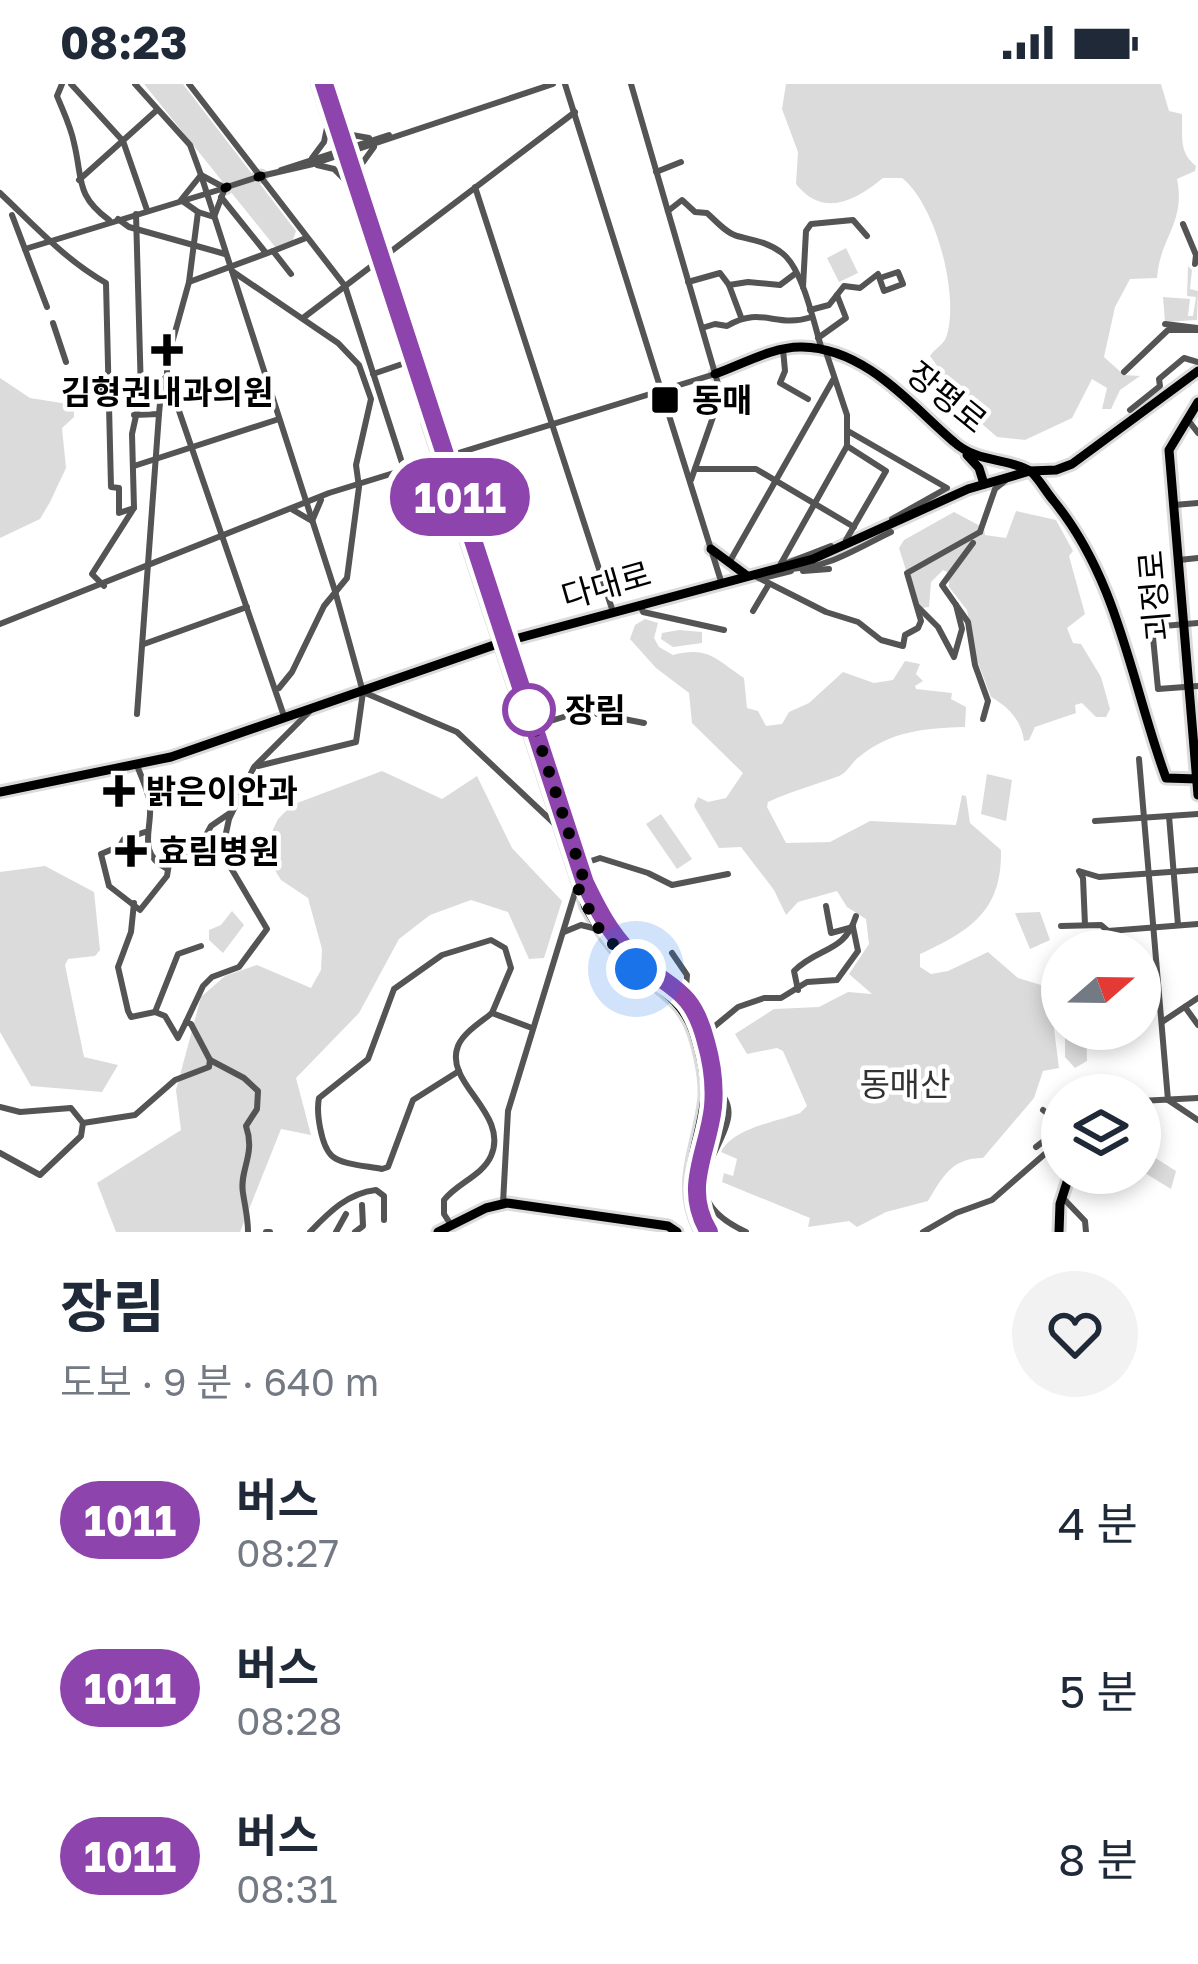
<!DOCTYPE html>
<html lang="ko">
<meta charset="utf-8">
<style>
:root{--surface:#fff;--page:#f2f2f3;--text:#1f2937;--muted:#747a83}
body{margin:0;font-family:"Golos Text","Noto Sans KR",sans-serif;background:var(--page);color:var(--text);height:100vh;display:flex;flex-direction:column;font-size:45px;white-space:nowrap}
*{box-sizing:border-box;margin:0}
p{font-size:39px;color:var(--muted)}
.icon{flex:none;width:66px;height:66px;fill:none;stroke:currentColor;stroke-width:2;stroke-linecap:round;stroke-linejoin:round}
.map{position:relative;height:1148px;overflow:hidden}
.details{display:flex;flex-direction:column;background:var(--surface);flex:1}
.details>*{flex:none}
.badge{padding:0 24px;border-radius:39px;font-size:42px;line-height:78px}
.needle{width:78px;rotate:70deg}
.buttons{position:absolute;left:1041px;top:846px;display:grid;gap:24px}
.buttons a{display:grid;place-items:center;width:120px;height:120px;border-radius:50%;background:var(--surface);box-shadow:0 6px 18px #0003;font-size:60px}
.you{position:absolute;width:60px;height:60px;margin:-30px;border:9px solid #fff;border-radius:50%;background:#1a73e8;box-shadow:0 0 0 18px #1a73e833}
.map>.badge{position:absolute;translate:-50% -50%;box-shadow:0 0 0 6px #fff}
.round{display:grid;place-items:center;flex:none;width:126px;height:126px;border-radius:63px;background:var(--page)}
.headline{display:flex;align-items:center;justify-content:space-between;height:204px;padding:0 60px}
h1{font-size:57px;font-weight:700;line-height:90px}
ul{padding:0;list-style:none}
li{display:flex;align-items:center;gap:36px;height:168px;padding:0 60px}
li div{flex:1}
li b{display:block;font-size:45px}
li em{font-style:normal}
li .badge{min-width:132px;font-weight:700;text-align:center}
.status{display:flex;justify-content:space-between;align-items:center;height:84px;padding:0 60px;background:var(--surface);direction:ltr}
.status svg{height:33px;fill:currentColor}
.map>svg:first-child{display:block}
</style>
<div class="status"><b>08:23</b><svg viewBox="0 0 49 12"><path d="M0 12V9h3v3zM5 12V6h3v6zM10 12V3h3v9zM15 12V0h3v12zM26 1h20v11H26zM47 4h2v5h-2z"/></svg></div>
<div class="map">
<svg width="1198" height="1148" viewBox="0 0 1198 1148">
<rect width="100%" height="100%" fill="#fff"/>
<g fill="#dbdbdb">
<polygon points="144,0 183,0 296,147 292,159 276,164"/>
<path d="M786,0H1161L1169,27L1182,30C1183,52 1178,68 1196,82L1195,87L1177,95C1186,139 1160,153 1157,194L1130,195L1115,223L1104,273L1124,291L1140,292L1120,306L1111,325H1102L1107,304L1092,295L1072,334L1025,356L997,353L959,320L958,303L946,294L930,272C935,264 944,261 947,251C959,210 936,121 902,94H883C855,117 823,134 796,100L798,68L782,25Z"/>
<polygon points="846,164 858,189 839,198 827,174"/>
<polygon points="1188,182 1192,186 1190,205 1198,207 1197,236 1165,238 1163,213 1190,215 1188,232 1193,232 1196,213 1187,212"/>
<polygon points="0,294 30,314 74,321 74,333 62,344 66,384 50,418 40,435 0,454"/>
<path d="M1016,427L1056,436L1073,467L1069,472L1085,530L1067,544L1073,559L1081,560L1101,593L1110,625L1106,633H1096L1082,619L1075,621L1076,629L1035,643L1029,656L1024,657C1021,635 1008,623 991,613L975,571L967,526L949,503V489L943,486L931,498L929,523L922,524L915,515L899,464L904,456L954,428L984,444L985,451L1006,454Z"/>
<path d="M645,535L658,539L654,554L659,563L673,571C709,562 715,575 744,594L747,624L758,627L766,642L782,640L789,628L809,619L843,588L874,599L893,596L905,577L920,580L916,590L923,597L915,602L916,605L952,609L951,615L966,623L965,643C926,644 890,647 859,673C851,679 848,688 839,692C815,701 792,707 768,718L767,723L786,759L830,758L870,737L956,741L962,711L966,712L970,739L1001,766C1002,826 972,846 920,870V883L931,890L948,887L988,868L1018,894L1051,904L1046,919L1053,937L1059,984L1043,987L1034,1014L983,1074C952,1074 943,1092 928,1117L886,1128L857,1143L849,1137L808,1143L810,1134L722,1098L724,1089L733,1092L737,1075L721,1068C733,1044 776,1038 800,1029L807,1022L783,967L777,964L747,970L735,950L774,925L819,923L848,908L872,910L849,890L869,860L866,835L847,823L837,807L798,818L786,831L774,806L741,763L719,764L694,722L698,713L708,718L726,714L743,689L692,639L689,609L656,584L630,555L635,541Z"/>
<polygon points="679,546 702,548 702,559 673,563 661,555 662,549"/>
<polygon points="382,687 442,715 477,692 512,764 562,817 544,874 529,875 508,828 471,816 430,831 399,855 359,929 296,994 311,1051 281,1045 240,1148 116,1148 97,1099 181,1046 176,1006 201,913 225,892 257,881 311,904 321,886 322,865 308,814 281,796 263,767 278,735 292,721"/>
<polygon points="987,690 1012,696 1006,737 981,730"/>
<polygon points="661,730 692,775 677,785 646,740"/>
<polygon points="45,782 94,808 100,866 95,872 68,875 65,881 84,973 118,981 102,1008 31,1002 0,948 0,788"/>
<polygon points="232,827 244,841 223,869 209,856 209,846 221,841"/>
<polygon points="1040,828 1050,856 1030,865 1015,829"/>
<polygon points="1065,945 1086,945 1087,977 1075,984 1065,973"/>
<polygon points="1146,1068 1176,1087 1171,1105 1140,1086 1140,1075"/>
</g>
<g fill="none" stroke-linecap="round" stroke-linejoin="round">
<defs>
<g id="major">
<polyline points="258,93 261,92"/>
<polyline points="225,104 227,103"/>
<path d="M388,198L585,799C597,824 610,849 630,869C655,894 690,903 701,940C709,966 716,995 713,1022C708,1061 688,1092 701,1131"/>
<path d="M715,290C741,281 774,262 802,263C865,264 910,320 954,358C977,379 1009,374 1030,387C1038,393 1046,408 1053,416C1119,496 1131,599 1166,694L1198,695"/>
<polyline points="1198,318 1169,366 1198,711"/>
<path d="M428,340L586,823C597,842 609,860 625,876C650,900 682,912 694,949C700,968 706,992 705,1013C700,1063 675,1099 701,1148"/>
<polyline points="967,371 979,384 984,400"/>
<polyline points="711,465 746,491"/>
<polyline points="0,708 171,673 500,559 813,475 968,405 1030,387 1056,386 1072,380 1198,287"/>
<polyline points="438,1148 486,1124 507,1119 668,1142 677,1148"/>
<polyline points="1059,1148 1060,1120 1070,1089"/>
</g>
<g id="highway">
<polyline points="318,0 433,345"/>
<polyline points="697,1127 707,1148"/>
</g>
</defs>
<use href="#major" stroke="#dbdbdb" stroke-width="15"/>
<use href="#highway" stroke="#dbdbdb" stroke-width="16"/>
<g stroke="#545454" stroke-width="6">
<path d="M62,0L57,12C63,27 71,43 74,59C83,95 75,111 109,136"/>
<polyline points="71,0 123,57 147,126"/>
<polyline points="135,0 190,61 201,91 335,507 363,608 457,648 558,743"/>
<polyline points="189,0 345,202 405,388"/>
<polyline points="565,0 721,497"/>
<polyline points="631,0 721,310 691,396"/>
<polyline points="333,28 352,51 369,54"/>
<polyline points="312,74 324,58 328,39"/>
<polyline points="317,81 334,85 346,97"/>
<polyline points="281,86 389,51"/>
<polyline points="656,88 681,78"/>
<polygon points="201,91 225,104 214,133 198,128 181,116"/>
<polyline points="261,92 313,80 553,0"/>
<polyline points="79,96 157,26"/>
<polyline points="227,103 258,93"/>
<polyline points="475,103 613,528"/>
<path d="M0,109C34,141 64,175 106,199L111,403L119,404V429L134,424"/>
<polyline points="221,113 266,169"/>
<polyline points="360,113 358,85 374,63"/>
<path d="M668,127L682,116L695,128L707,129C715,136 726,149 737,152C753,156 768,158 782,169C803,185 814,240 822,266"/>
<polyline points="12,131 47,223"/>
<polyline points="118,135 129,143 225,170"/>
<polyline points="1183,140 1196,171 1195,180"/>
<polyline points="25,165 225,104"/>
<polyline points="273,167 189,198 167,277 167,292 284,632"/>
<polyline points="232,187 338,259 359,281 371,315 356,381 359,403 347,494 324,522 292,588 279,604"/>
<polyline points="291,190 273,167 306,154"/>
<polyline points="189,198 198,128"/>
<polyline points="688,198 720,189 729,201 741,233"/>
<polyline points="729,201 748,198 780,201 796,189"/>
<polyline points="803,203 806,147 811,140 853,136 867,152"/>
<polyline points="810,226 829,221 844,202 860,204 878,190 884,207 903,200 898,188 880,194"/>
<polyline points="303,234 575,28"/>
<polyline points="53,239 66,278"/>
<polyline points="1165,240 1198,244"/>
<path d="M702,244L715,240L727,242C762,221 775,245 812,233"/>
<polyline points="818,254 846,234 837,211"/>
<polyline points="783,265 785,287 780,299 808,315"/>
<polyline points="1124,288 1168,246 1198,246"/>
<polyline points="373,290 408,278"/>
<polyline points="94,304 149,304 157,296 162,297"/>
<polyline points="1130,326 1160,302 1159,295 1184,274 1198,278"/>
<polyline points="134,331 159,330"/>
<polyline points="1188,336 1198,349"/>
<polyline points="848,347 947,404 892,435"/>
<polyline points="134,382 279,335"/>
<polyline points="695,385 756,385 854,443"/>
<polyline points="1174,421 1198,419"/>
<polyline points="293,426 312,437 321,416"/>
<polyline points="980,448 995,405 1005,397"/>
<polyline points="846,456 886,387 847,362"/>
<polyline points="973,459 942,501 968,538 975,581 988,617 983,635"/>
<polyline points="1179,476 1198,474"/>
<polyline points="730,477 833,296"/>
<polyline points="787,479 831,462"/>
<polyline points="779,483 847,362 847,331 826,268"/>
<path d="M788,484C822,488 861,462 891,448"/>
<polyline points="803,487 829,485"/>
<polyline points="753,491 826,528 858,538 881,556 903,562 905,551 918,544 921,537 907,489 980,448"/>
<polyline points="763,494 791,487"/>
<polyline points="104,502 92,490 134,424 132,350 141,309 136,130"/>
<polyline points="640,520 643,528 724,546"/>
<polyline points="918,523 938,543 954,573 962,545 956,521"/>
<polyline points="753,527 769,500"/>
<polyline points="1198,539 1152,543 1158,605 1198,602"/>
<polyline points="0,540 329,409 715,290"/>
<polyline points="144,560 247,523"/>
<polyline points="137,630 159,330 162,297 167,292"/>
<polyline points="534,642 583,627 644,639"/>
<polyline points="1139,675 1168,1016"/>
<path d="M137,681C141,693 149,708 150,721C152,746 137,769 166,784"/>
<polyline points="258,682 356,658 363,608"/>
<polyline points="1169,732 1178,841"/>
<polyline points="1095,737 1198,730"/>
<polyline points="145,748 124,755 120,762 101,770 109,802 140,826 167,792 170,774 198,766 211,742 230,729"/>
<polyline points="579,781 600,774 648,789 672,801 728,790"/>
<polyline points="134,819 131,848 118,883 128,927 131,933 155,928 165,932 178,954 186,938"/>
<polyline points="826,822 831,849 853,843"/>
<polyline points="1085,841 1083,794 1079,787 1099,793 1198,786"/>
<polyline points="1061,842 1101,841 1108,847 1198,840"/>
<polyline points="564,848 581,841 597,845"/>
<polyline points="672,869 687,891 686,903 681,907"/>
<path d="M798,906L794,887C819,862 844,870 856,832"/>
<polyline points="1185,923 1198,941"/>
<polyline points="155,928 178,870 201,862"/>
<polyline points="1162,938 1198,914"/>
<polyline points="704,951 738,923 764,914 781,914 807,898 837,896 858,867 853,843"/>
<polyline points="210,976 191,940 186,938 203,902 212,893 239,883 267,845 231,784 226,749 229,735 254,683 310,627"/>
<path d="M210,976L244,994L258,1007L257,1025L246,1042C256,1071 239,1086 243,1109C245,1123 248,1133 248,1148"/>
<path d="M459,987L413,1016L388,1083L382,1085C369,1082 342,1081 332,1072C321,1062 316,1028 319,1014L368,975L394,905L442,871L491,856L505,864L511,884L492,929"/>
<path d="M715,1004C767,1044 645,1101 746,1148"/>
<polyline points="1168,1016 1198,1036"/>
<polyline points="1140,1017 1198,1014"/>
<polyline points="0,1023 20,1028 71,1024 83,1039 81,1052 40,1091 0,1069"/>
<polyline points="1043,1026 1062,1041"/>
<polyline points="83,1039 135,1031 175,996 209,983 210,976"/>
<polyline points="1036,1063 1062,1043"/>
<polyline points="1062,1113 1085,1137 1086,1148"/>
<polyline points="503,1119 508,1027 577,802 581,801"/>
<path d="M451,1141L444,1130V1116C457,1099 482,1092 491,1072C510,1029 443,999 458,962C463,949 481,938 492,929L532,944"/>
<polyline points="266,1148 270,1148"/>
<path d="M310,1148C329,1128 348,1109 376,1106L384,1112V1136"/>
<polyline points="336,1148 346,1130"/>
<polyline points="355,1148 363,1142 362,1121"/>
<polyline points="923,1148 956,1129 992,1116 1062,1055"/>
</g>
<use href="#major" stroke="#000" stroke-width="9"/>
<use href="#highway" stroke="#000" stroke-width="10"/>
</g>
<g fill="none" stroke-linecap="round" stroke-linejoin="round">
<defs>
<path id="line" d="M324,0L585,799C597,824 610,849 630,869C666,906 691,899 706,958C712,979 715,1001 713,1023C708,1069 682,1103 709,1148"/>
</defs>
<use href="#line" stroke="#fff" stroke-width="27"/>
<use href="#line" stroke="#8e44ad" stroke-width="18"/>
<polyline stroke="#000" stroke-width="12" stroke-dasharray="0 21.6" points="529,626 585,799 577,802 599,845 636,885"/>
</g>
<g fill="#000" stroke="#fff" stroke-width="4.5">
<path d="M161 248h12v12h12v12h-12v12h-12v-12h-12v-12h12z"/>
<rect x="650" y="301" width="30" height="30" rx="6"/>
<path d="M113 689h12v12h12v12h-12v12h-12v-12h-12v-12h12z"/>
<path d="M125 749h12v12h12v12h-12v12h-12v-12h-12v-12h12z"/>
</g>
<circle fill="#fff" stroke="#8e44ad" stroke-width="6" cx="529" cy="626" r="24"/>
<g text-anchor="middle" stroke-width="9" stroke-linejoin="round" paint-order="stroke">
<g font-size="33" font-weight="bold" fill="#000" stroke="#fff" text-anchor="start">
<text x="167" y="320" text-anchor="middle">김형권내과의원</text>
<text x="692" y="328">동매</text>
<text x="146" y="719">밝은이안과</text>
<text x="158" y="779">효림병원</text>
</g>
<g font-size="33" fill="#000" stroke="#fff">
<text transform="translate(947 313) rotate(39)" y="12">장평로</text>
<text transform="translate(606 501) rotate(-16)" y="12">다대로</text>
<text transform="translate(1154 512) rotate(-95)" y="12">괴정로</text>
</g>
<g font-size="33" font-weight="bold" fill="#000" stroke="#fff" text-anchor="start">
<text x="565" y="638">장림</text>
</g>
<g font-size="33" fill="#323232" stroke="#fff">
<text x="905" y="1012">동매산</text>
</g>
</g>
</svg>
<div class="buttons">
<a><svg class="needle" viewBox="-14 -14 28 28"><path d="M0-13l5 13h-10z" fill="#e53935"/><path d="M0 13l5-13h-10z" fill="#747a83"/></svg></a>
<a><svg class="icon" aria-label="layers" viewBox="0 0 24 24"><path d="M12 4l9 5-9 5-9-5zM3 14l9 5 9-5"/></svg></a>
</div>
<div class="you" style="left:636px;top:885px"></div>
<b class="badge" style="left:460px;top:413px;background:#8e44ad;color:#fff">1011</b>
</div>
<section class="details">
<div class="headline"><div><h1>장림</h1><p>도보 · 9 분 · 640 m</p></div><a class="round"><svg class="icon" aria-label="heart" viewBox="0 0 24 24"><path d="M12 20l-8-8c-3-5 5-10 8-4 3-6 11-1 8 4z"/></svg></a></div>
<ul>
<li><span class="badge" style="background:#8e44ad;color:#fff">1011</span><div><b>버스</b><p>08:27</p></div><em>4 분</em></li>
<li><span class="badge" style="background:#8e44ad;color:#fff">1011</span><div><b>버스</b><p>08:28</p></div><em>5 분</em></li>
<li><span class="badge" style="background:#8e44ad;color:#fff">1011</span><div><b>버스</b><p>08:31</p></div><em>8 분</em></li>
</ul>
</section>
